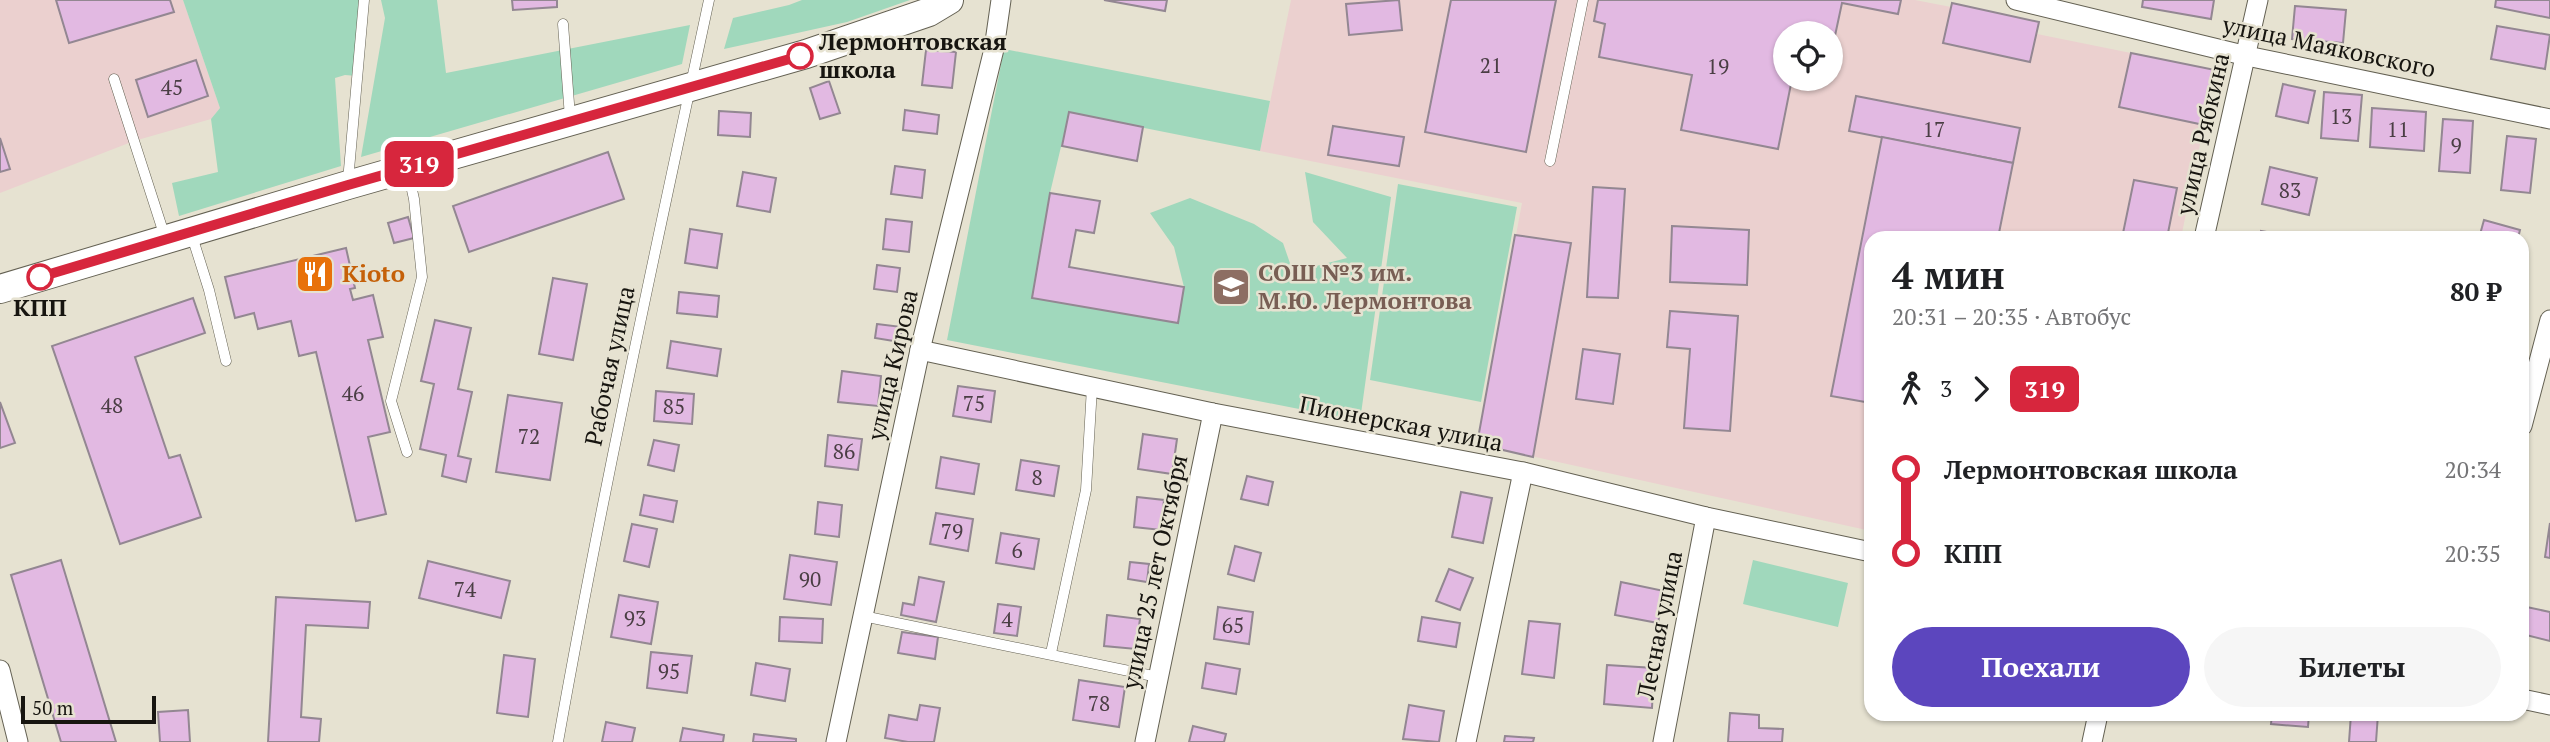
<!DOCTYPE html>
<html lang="ru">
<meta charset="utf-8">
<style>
:root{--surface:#fff;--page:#f6f6f6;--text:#202124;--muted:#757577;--accent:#5c46be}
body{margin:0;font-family:"PT Serif",serif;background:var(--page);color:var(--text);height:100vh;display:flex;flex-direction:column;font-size:26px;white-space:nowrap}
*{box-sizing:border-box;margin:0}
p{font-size:23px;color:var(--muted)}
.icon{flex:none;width:38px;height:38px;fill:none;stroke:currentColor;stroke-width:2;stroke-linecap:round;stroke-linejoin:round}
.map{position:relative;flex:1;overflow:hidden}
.side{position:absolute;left:1864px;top:231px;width:665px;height:490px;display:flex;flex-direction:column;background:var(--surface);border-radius:21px;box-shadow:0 2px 5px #0004}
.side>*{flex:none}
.badge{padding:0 14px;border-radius:10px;font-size:24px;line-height:46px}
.controls{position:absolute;left:1773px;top:21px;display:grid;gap:14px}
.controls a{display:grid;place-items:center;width:70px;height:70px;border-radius:50%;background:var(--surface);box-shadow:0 2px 5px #0004;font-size:35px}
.scale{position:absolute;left:21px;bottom:18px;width:135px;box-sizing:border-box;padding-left:7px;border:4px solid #171510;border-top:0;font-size:19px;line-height:24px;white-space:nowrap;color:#171510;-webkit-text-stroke:5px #e6e2d1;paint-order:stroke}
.map>.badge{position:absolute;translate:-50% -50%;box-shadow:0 0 0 4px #fff}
.legs{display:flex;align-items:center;gap:10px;height:77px;padding:0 28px;font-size:23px}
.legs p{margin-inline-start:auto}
.head{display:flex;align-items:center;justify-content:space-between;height:119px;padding:0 28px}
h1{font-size:38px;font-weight:600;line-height:52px}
.button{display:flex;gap:14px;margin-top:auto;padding:14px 28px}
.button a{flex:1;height:80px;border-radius:42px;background:var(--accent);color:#fff;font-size:28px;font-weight:600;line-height:80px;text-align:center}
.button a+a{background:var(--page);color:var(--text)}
ul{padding:0 28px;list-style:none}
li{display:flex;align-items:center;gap:24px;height:84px;font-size:26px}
li i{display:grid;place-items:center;width:10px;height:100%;margin:0 9px;background:currentColor}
li i::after{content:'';width:18px;height:18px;margin:-9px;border:5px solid;border-radius:50%;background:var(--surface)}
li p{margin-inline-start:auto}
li:first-child i{background:linear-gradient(#0000 50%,currentColor 0)}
li:last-child i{background:linear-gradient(currentColor 50%,#0000 0)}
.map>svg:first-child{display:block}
</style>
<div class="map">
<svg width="2550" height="742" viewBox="0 0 2550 742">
<rect width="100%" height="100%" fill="#e6e2d1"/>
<g fill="#ebd0cf" fill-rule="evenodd">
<polygon points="0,0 183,0 220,108 211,119 134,141 0,193"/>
<path d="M1291,0H1915L1951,7L1952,3L2039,22L2037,34L2215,70L2181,238H1871V531L1477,444L1522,203L1260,151ZM1785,33H1830V79H1785Z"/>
</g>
<g fill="#a0d8bc">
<polygon points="183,0 364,0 357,76 345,75 335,78 341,166 179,216 172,183 218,172 211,119 220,108"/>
<polygon points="381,0 437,0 446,73 690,25 682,64 361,157 385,18"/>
<polygon points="802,0 910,0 847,22 724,49 733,18 789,5"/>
<polygon points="1004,49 1270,101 1260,151 1069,113 1050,193 1032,298 1178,323 1184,287 1174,247 1150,213 1190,198 1254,224 1283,243 1293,272 1347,258 1313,222 1305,172 1391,197 1360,421 947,340"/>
<polygon points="1398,184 1517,207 1481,402 1370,380"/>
<polygon points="1753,560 1848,583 1838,627 1743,604"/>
</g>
<g fill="#e2b9e2" stroke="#938792" stroke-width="2">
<polygon points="56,0 170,0 174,12 69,43"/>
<polygon points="512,0 557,0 557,7 513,10"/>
<polygon points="1104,0 1167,0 1165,11"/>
<polygon points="1399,0 1402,30 1349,35 1346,4"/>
<polygon points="1451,0 1556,0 1526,152 1425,132"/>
<polygon points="1598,0 1901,0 1898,14 1842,3 1830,59 1830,33 1785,33 1785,79 1792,79 1778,149 1681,130 1692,75 1599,57 1605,24 1594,21"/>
<polygon points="2143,0 2214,0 2211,19 2142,7"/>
<polygon points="2496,0 2550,0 2550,18 2495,7"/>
<polygon points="1952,3 2039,22 2030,62 1943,43"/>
<polygon points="2295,6 2346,10 2343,43 2292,39"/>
<polygon points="2497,26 2550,35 2545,69 2491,59"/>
<polygon points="926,50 956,52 952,88 922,85"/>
<polygon points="2131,53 2215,70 2204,125 2119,107"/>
<polygon points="196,60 208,96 148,117 136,80"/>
<polygon points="829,81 840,113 820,119 810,88"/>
<polygon points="2283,84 2315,91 2308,123 2276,116"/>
<polygon points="2324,92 2362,95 2358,141 2321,138"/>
<polygon points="1856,96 2020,128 2013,163 1849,131"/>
<polygon points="2372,108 2426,112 2424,151 2370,147"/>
<polygon points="905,110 939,115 937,134 903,130"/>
<polygon points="719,111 751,113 750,137 718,135"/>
<polygon points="1069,112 1143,127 1137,161 1062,146"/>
<polygon points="2443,119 2473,121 2470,173 2439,171"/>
<polygon points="1333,126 1404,137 1399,166 1328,155"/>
<polygon points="2507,136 2536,139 2530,193 2501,190"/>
<polygon points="1882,137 2013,163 1998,238 1871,238 1871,403 1831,396"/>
<polygon points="0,138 10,169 0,172"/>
<polygon points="608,152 624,199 469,252 453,206"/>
<polygon points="895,166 925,170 922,198 891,194"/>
<polygon points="2270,167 2317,178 2309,215 2262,204"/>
<polygon points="743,172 776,178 770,212 737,206"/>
<polygon points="2134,180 2177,188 2167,238 2122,238"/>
<polygon points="1593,187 1625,189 1618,298 1587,297"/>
<polygon points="1050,193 1100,201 1094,233 1076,230 1069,267 1184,287 1178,323 1032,298"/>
<polygon points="408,217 414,238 394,243 388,223"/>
<polygon points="886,219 912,222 909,252 883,249"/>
<polygon points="2484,220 2520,230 2518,238 2479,238"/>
<polygon points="1672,226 1749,230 1747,285 1670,282"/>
<polygon points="690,229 722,234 717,268 685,263"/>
<polygon points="2261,231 2300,238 2259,238"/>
<polygon points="1515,235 1571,243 1533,457 1477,444"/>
<polygon points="346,248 355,288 350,289 353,300 373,295 383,337 368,340 390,432 368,437 386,514 356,521 316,352 299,356 291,321 258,329 254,313 235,318 225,277"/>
<polygon points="877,265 900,268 897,292 874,289"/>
<polygon points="553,278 587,284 573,360 539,354"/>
<polygon points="679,292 719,296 717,317 677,313"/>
<polygon points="193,298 205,333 135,357 169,458 180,455 201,517 120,544 52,346"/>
<polygon points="1670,311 1738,316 1730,431 1684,428 1690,349 1667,347"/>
<polygon points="435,320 471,328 458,389 472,392 458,456 471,459 466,482 442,476 446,455 420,449 434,384 421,381"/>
<polygon points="877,324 902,327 900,342 875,338"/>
<polygon points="671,341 721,349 717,376 667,368"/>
<polygon points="1583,349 1620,354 1613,404 1576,399"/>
<polygon points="842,371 881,376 878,406 838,402"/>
<polygon points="958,386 995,391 991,422 953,416"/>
<polygon points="656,391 694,394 692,424 654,421"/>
<polygon points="508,395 562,403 550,480 496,472"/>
<polygon points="0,402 15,443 0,448"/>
<polygon points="1143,434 1177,439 1172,474 1138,469"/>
<polygon points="828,435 862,439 858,470 825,466"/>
<polygon points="654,440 679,445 674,471 648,465"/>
<polygon points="941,457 979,464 974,494 936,488"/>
<polygon points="1021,460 1059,466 1054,496 1016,490"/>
<polygon points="1247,476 1273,482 1268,505 1241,499"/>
<polygon points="1461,492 1492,498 1483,543 1452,537"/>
<polygon points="644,495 677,501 673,522 640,515"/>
<polygon points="1137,497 1164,500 1161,530 1134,527"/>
<polygon points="818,502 842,505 839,537 815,534"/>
<polygon points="936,513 973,519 968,551 930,544"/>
<polygon points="2550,523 2550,558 2545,557"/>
<polygon points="632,524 657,529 649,567 624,561"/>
<polygon points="1001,533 1039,539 1034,569 996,563"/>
<polygon points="1235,546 1261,553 1254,581 1228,574"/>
<polygon points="790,555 837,562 831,605 784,599"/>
<polygon points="61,560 116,742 61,742 11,575"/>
<polygon points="428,561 510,581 501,618 419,598"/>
<polygon points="1130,562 1149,564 1147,582 1128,579"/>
<polygon points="1449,569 1473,578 1460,610 1436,601"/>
<polygon points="919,577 944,582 936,622 901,615 903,603 914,605"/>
<polygon points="1621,582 1664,591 1658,623 1615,615"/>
<polygon points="619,595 658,602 651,644 611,637"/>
<polygon points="276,597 370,602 368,628 306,625 301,717 321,719 319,742 268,742"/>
<polygon points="998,604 1021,607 1017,636 994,633"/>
<polygon points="2522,606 2550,612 2550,641 2522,634"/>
<polygon points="1218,607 1253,612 1249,644 1214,639"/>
<polygon points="1107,615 1140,619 1136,649 1104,646"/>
<polygon points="780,617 823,619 822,643 779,641"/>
<polygon points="1422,617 1460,623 1456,647 1418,641"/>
<polygon points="1529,621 1560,624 1554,678 1522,674"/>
<polygon points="902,632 938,637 935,659 898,653"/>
<polygon points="651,652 692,656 687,693 647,688"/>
<polygon points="504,655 535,659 528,717 497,713"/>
<polygon points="756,663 790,669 785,701 751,695"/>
<polygon points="1206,663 1240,669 1236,694 1202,688"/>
<polygon points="1607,665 1654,668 1652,708 1604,704"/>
<polygon points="1079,680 1125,687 1119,727 1073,720"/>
<polygon points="920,705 940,708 934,742 908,742 885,738 889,715 917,720"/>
<polygon points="1409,705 1444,711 1439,742 1403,739"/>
<polygon points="188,710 190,742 160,742 158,712"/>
<polygon points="1730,713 1759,715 1759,728 1783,729 1782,742 1728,742"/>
<polygon points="2272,714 2309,714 2308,727 2271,724"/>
<polygon points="2351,714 2378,714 2376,742 2349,742"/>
<polygon points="606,722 635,728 632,742 602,742"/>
<polygon points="1193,726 1226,734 1224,742 1189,742"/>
<polygon points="683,728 724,735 723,742 680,742"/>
<polygon points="754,734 796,739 796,742 753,742"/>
<polygon points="1505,736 1534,738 1533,742 1504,742"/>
</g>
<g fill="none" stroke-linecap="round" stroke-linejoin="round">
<defs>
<g id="lane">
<polyline points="563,24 570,117"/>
<polyline points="114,79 165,237"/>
<polyline points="1550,161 1583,0"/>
<polyline points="348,181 364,0"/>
<polyline points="191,233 209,290 226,361"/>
<polyline points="407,452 391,401 422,277 414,199 408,172"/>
<polyline points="863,616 1158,677"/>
<polyline points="1051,653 1086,490 1092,387"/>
<path d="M558,742C602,494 656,247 709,0"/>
</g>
<g id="street">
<polyline points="2016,0 2247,56 2550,119"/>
<polyline points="2204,238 2258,0"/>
<polyline points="920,350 1213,413 1523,472 1706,517 1871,552"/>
<polyline points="2522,426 2550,320"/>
<polyline points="0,670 18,742"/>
<polyline points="2522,699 2550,705"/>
<polyline points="836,742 920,350 994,49 1001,0"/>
<polyline points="1145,742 1213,413"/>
<polyline points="1466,742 1523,472"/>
<polyline points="1663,742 1706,517"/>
<polyline points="2092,742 2098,714"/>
</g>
<polyline id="secondary" points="0,289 348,185 806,54 929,12 949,0"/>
</defs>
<use href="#lane" stroke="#646153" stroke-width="11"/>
<use href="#street" stroke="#646153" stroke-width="21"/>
<use href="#secondary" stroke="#646153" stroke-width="30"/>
<use href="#lane" stroke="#fff" stroke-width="10"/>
<use href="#street" stroke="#fff" stroke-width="19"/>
<use href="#secondary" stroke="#fff" stroke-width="28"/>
</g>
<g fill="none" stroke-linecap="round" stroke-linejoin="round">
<defs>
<polyline id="line-1" points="40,277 348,185 800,56"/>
</defs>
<use href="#line-1" stroke="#fff" stroke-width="16"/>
<use href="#line-1" stroke="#d7263d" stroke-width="10"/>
</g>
<defs>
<symbol id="restaurant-square" viewBox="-11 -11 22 22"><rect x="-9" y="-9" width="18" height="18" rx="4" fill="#e8710a" stroke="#e6e2d1"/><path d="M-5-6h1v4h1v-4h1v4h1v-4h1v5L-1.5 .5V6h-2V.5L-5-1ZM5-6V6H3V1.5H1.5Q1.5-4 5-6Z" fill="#fff"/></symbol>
<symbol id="school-square" viewBox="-11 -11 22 22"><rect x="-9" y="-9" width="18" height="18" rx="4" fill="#8d6e63" stroke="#e6e2d1"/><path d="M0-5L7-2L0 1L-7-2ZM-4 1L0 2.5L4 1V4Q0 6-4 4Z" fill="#fff"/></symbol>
</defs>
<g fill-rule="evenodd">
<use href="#restaurant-square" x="293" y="252" width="44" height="44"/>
<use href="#school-square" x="1209" y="265" width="44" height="44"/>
</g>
<g fill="#fff" stroke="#d7263d" stroke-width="3.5">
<circle cx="800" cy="56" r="12"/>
<circle cx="40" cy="277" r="12"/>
</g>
<g text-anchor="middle" stroke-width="5" stroke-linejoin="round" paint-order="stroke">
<g font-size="21" fill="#4a3e44">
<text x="1491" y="73">21</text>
<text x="1718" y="74">19</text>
<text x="172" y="95">45</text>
<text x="2341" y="124">13</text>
<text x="1934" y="137">17</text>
<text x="2398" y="137">11</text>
<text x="2456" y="153">9</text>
<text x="2290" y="198">83</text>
<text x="353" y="401">46</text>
<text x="974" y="411">75</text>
<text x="112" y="413">48</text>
<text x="674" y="414">85</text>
<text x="529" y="444">72</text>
<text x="844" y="459">86</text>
<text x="1037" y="485">8</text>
<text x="952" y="539">79</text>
<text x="1017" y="558">6</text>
<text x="810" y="587">90</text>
<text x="465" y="597">74</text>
<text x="635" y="626">93</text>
<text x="1007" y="627">4</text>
<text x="1233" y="633">65</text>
<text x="669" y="679">95</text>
<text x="1099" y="711">78</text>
</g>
<g font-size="24" font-weight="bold" fill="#171510" stroke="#e6e2d1" text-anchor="start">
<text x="819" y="50">Лермонтовская<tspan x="819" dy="28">школа</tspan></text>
<text x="40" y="316" text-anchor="middle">КПП</text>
</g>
<g font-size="24" fill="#171510" stroke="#e6e2d1">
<text transform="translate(2329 47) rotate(12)" y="8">улица Маяковского</text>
<text transform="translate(2203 134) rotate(-77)" y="8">улица Рябкина</text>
<text transform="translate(893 365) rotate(-77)" y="8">улица Кирова</text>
<text transform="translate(610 366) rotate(-78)" y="8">Рабочая улица</text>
<text transform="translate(1401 424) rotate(11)" y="8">Пионерская улица</text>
<text transform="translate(1155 572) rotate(-78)" y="8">улица 25 лет Октября</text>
<text transform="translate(1660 625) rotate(-79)" y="8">Лесная улица</text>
</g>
<g font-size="24" font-weight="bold" fill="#785e54" stroke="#e6e2d1" text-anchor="start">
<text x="1258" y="281">СОШ №3 им.<tspan x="1258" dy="28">М.Ю. Лермонтова</tspan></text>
</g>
<g font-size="24" font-weight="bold" fill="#c56008" stroke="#e6e2d1" text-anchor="start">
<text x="342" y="282">Kioto</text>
</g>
</g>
</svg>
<div class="controls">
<a><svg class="icon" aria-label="locate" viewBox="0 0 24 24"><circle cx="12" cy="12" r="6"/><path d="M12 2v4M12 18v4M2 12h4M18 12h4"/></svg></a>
</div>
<div class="scale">50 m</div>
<b class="badge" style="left:419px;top:164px;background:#d7263d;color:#fff">319</b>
<section class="side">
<div class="head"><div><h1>4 мин</h1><p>20:31 – 20:35 · Автобус</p></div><b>80 ₽</b></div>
<div class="legs"><svg class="icon" aria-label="walk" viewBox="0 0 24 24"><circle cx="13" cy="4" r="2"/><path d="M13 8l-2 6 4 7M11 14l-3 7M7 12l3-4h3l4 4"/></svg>3<svg class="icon" aria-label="forward" viewBox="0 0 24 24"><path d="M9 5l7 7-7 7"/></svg><b class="badge" style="background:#d7263d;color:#fff">319</b></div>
<ul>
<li><i style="color:#d7263d"></i><b>Лермонтовская школа</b><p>20:34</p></li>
<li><i style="color:#d7263d"></i><b>КПП</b><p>20:35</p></li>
</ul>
<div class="button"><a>Поехали</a><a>Билеты</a></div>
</section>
</div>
